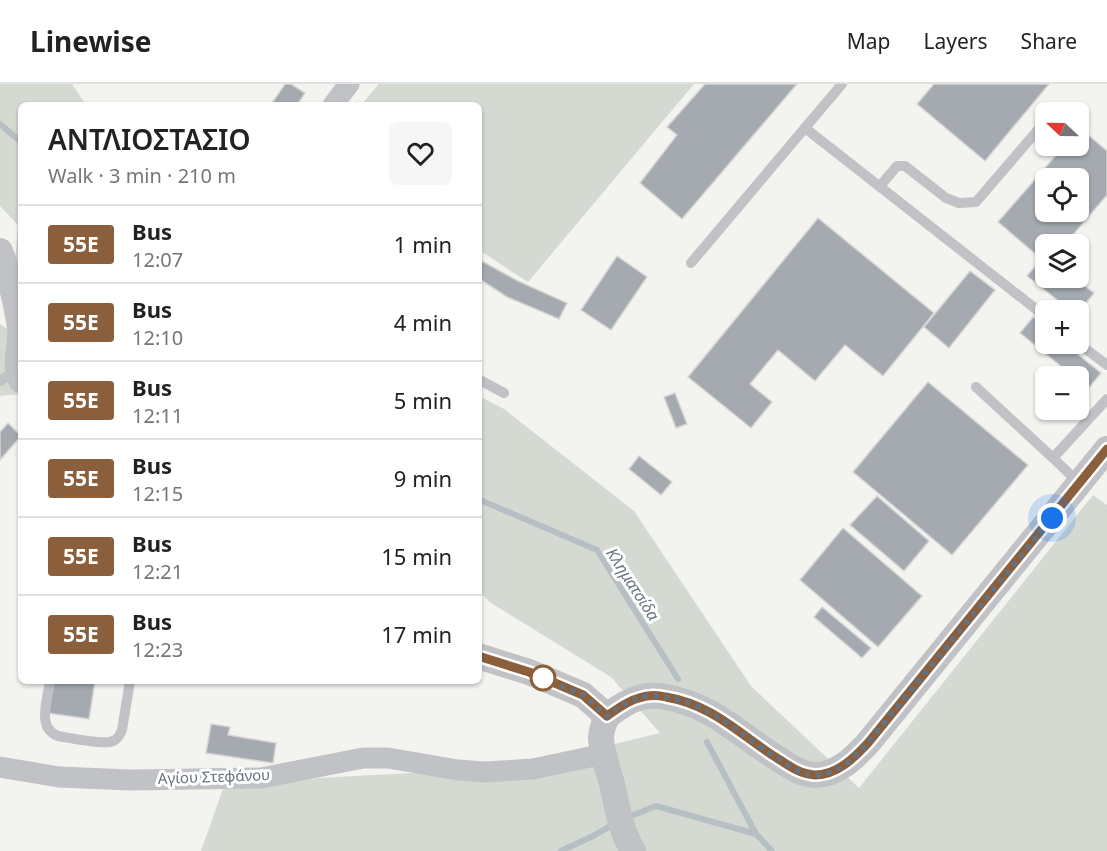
<!DOCTYPE html>
<meta charset="utf-8">
<style>
:root{--surface:#fff;--page:#f6f6f6;--text:#222;--muted:#767676;--line:#e0e0e0}
body{margin:0;font-family:"Noto Sans",sans-serif;background:var(--page);color:var(--text);height:100vh;display:flex;flex-direction:column;font-size:22px;white-space:nowrap}
*{box-sizing:border-box;margin:0}
p{font-size:20px;color:var(--muted)}
.icon{flex:none;width:33px;height:33px;fill:none;stroke:currentColor;stroke-width:2;stroke-linecap:round;stroke-linejoin:round}
.map{position:relative;flex:1;overflow:hidden}
.details{position:absolute;left:18px;top:18px;width:464px;height:582px;display:flex;flex-direction:column;background:var(--surface);border-radius:9px;box-shadow:0 2px 4px #0004}
.details>*{flex:none}
.badge{padding:0 12px;border-radius:4px;font-size:21px;line-height:39px}
.needle{width:39px;rotate:292deg}
.fabs{position:absolute;left:1035px;top:18px;display:grid;gap:12px}
.fabs a{display:grid;place-items:center;width:54px;height:54px;border-radius:9px;background:var(--surface);box-shadow:0 2px 4px #0004;font-size:30px}
.you{position:absolute;width:30px;height:30px;margin:-15px;border:4px solid #fff;border-radius:50%;background:#1a73e8;box-shadow:0 0 0 9px #1a73e833}
.map>.badge{position:absolute;translate:-50% -50%;box-shadow:0 0 0 3px #fff}
.round{display:grid;place-items:center;flex:none;width:63px;height:63px;border-radius:9px;background:var(--page)}
.headline{display:flex;align-items:center;justify-content:space-between;height:102px;padding:0 30px}
h1{font-size:28px;font-weight:600;line-height:45px}
ul{padding:0;list-style:none}
li{display:flex;align-items:center;gap:18px;height:78px;padding:0 30px;border-top:2px solid var(--line)}
li div{flex:1}
li b{display:block;font-size:22px}
li em{font-style:normal}
li .badge{min-width:66px;font-weight:700;text-align:center}
header{display:flex;align-items:center;gap:36px;box-sizing:border-box;height:84px;padding:0 30px;background:var(--surface);border-bottom:2px solid var(--line)}
header strong{font-size:28px}
nav{display:flex;gap:33px;margin-inline-start:auto;font-size:21px}
.map>svg:first-child{display:block}
</style>
<header>
<strong>Linewise</strong>
<nav><a>Map</a><a>Layers</a><a>Share</a></nav>
</header>
<div class="map">
<svg width="1107" height="767" viewBox="0 0 1107 767">
<rect width="100%" height="100%" fill="#f3f4f0"/>
<g fill="#d4dad2">
<polygon points="0,0 72,0 86,21 21,21 21,310 0,312 0,240 10,247 18,141 0,122"/>
<polygon points="379,0 694,0 528,198 479,166 478,21 361,21"/>
<polygon points="479,312 504,325 634,427 751,602 859,704 1093,411 1107,421 1107,767 201,767 224,702 319,694 521,683 660,649 611,593 491,519 479,508"/>
</g>
<g fill="none" stroke-linecap="round" stroke-linejoin="round">
<g stroke="#b6bfc4" stroke-width="6">
<polyline points="0,40 21,58"/>
<polyline points="478,415 597,466 678,595"/>
<polyline points="707,658 756,750"/>
<polyline points="626,734 656,722 756,750 772,767"/>
<polyline points="561,767 593,752 614,740"/>
</g>
</g>
<g fill="#a4aab0" stroke="#d5d5d3" stroke-width="1.5" fill-rule="evenodd">
<polygon points="285,0 291,0 305,9 297,21 276,21 272,19"/>
<polygon points="705,0 797,0 682,135 640,99 677,51 667,43"/>
<polygon points="934,0 1049,0 985,77 917,20"/>
<path d="M1079,43L1107,67V111L1065,160H1046V179L998,138L1064,62H1078ZM1046,94H1078V128H1046Z"/>
<polygon points="818,134 934,229 883,292 845,261 815,297 778,266 750,300 772,318 751,344 688,293"/>
<polygon points="617,172 647,193 611,246 581,226"/>
<polygon points="478,175 518,197 567,219 559,235 507,213 478,194"/>
<polygon points="1041,175 1046,179 1046,194 1074,194 1094,209 1078,229 1078,226 1070,226 1027,192"/>
<polygon points="970,187 995,206 949,264 924,243"/>
<polygon points="1033,233 1046,243 1046,260 1065,260 1101,289 1088,305 1078,297 1078,292 1073,292 1020,249"/>
<polygon points="928,298 1028,381 952,471 853,388"/>
<polygon points="675,309 687,340 676,344 664,313"/>
<polygon points="8,339 21,352 0,376 0,348"/>
<polygon points="639,372 672,398 661,411 629,385"/>
<polygon points="877,412 929,457 904,487 850,441"/>
<polygon points="843,444 922,512 878,563 800,496"/>
<polygon points="822,523 871,564 862,574 814,533"/>
<polygon points="54,597 95,597 89,635 48,629"/>
<polygon points="211,640 230,643 228,651 276,659 273,679 206,669"/>
</g>
<g fill="none" stroke-linecap="round" stroke-linejoin="round">
<g stroke="#c0c2c5" stroke-width="10">
<polyline points="805,44 1046,233"/>
<polyline points="880,102 897,82 905,82 946,114 959,119 976,118 1043,40"/>
<polyline points="691,179 842,0"/>
<polyline points="1078,259 1107,281"/>
<polyline points="478,295 504,309"/>
<polyline points="0,297 17,286"/>
<polyline points="976,303 1053,374"/>
<polyline points="1079,399 1053,374 1107,315"/>
<path d="M50,597C48,615 36,644 58,652C70,654 103,661 113,657C118,655 120,651 122,646L130,597"/>
</g>
<g stroke="#c0c2c5" stroke-width="21">
<polyline points="333,21 349,0"/>
<polyline points="0,683 59,693 131,696 261,694 363,674 388,674 458,686 484,688 533,685 604,670"/>
</g>
<g stroke="#c0c2c5" stroke-width="26">
<path d="M0,167C9,191 17,219 20,245C22,263 13,277 21,296"/>
<polyline points="478,572 529,588 583,611 607,632"/>
<path d="M607,632C617,625 627,617 639,614C647,611 658,611 666,613C714,622 738,650 777,674C789,682 800,690 815,691C837,691 854,674 868,659L1107,365"/>
<path d="M607,632C604,639 601,646 601,654C602,670 608,685 612,700C617,723 621,747 633,767"/>
</g>
</g>
<g fill="none" stroke-linecap="round" stroke-linejoin="round">
<defs>
<path id="line" d="M478,572L529,588L583,611L607,632C617,625 627,617 639,614C647,611 658,611 666,613C713,621 739,650 777,674C789,682 800,690 815,691C837,691 854,674 868,659L1107,365"/>
</defs>
<use href="#line" stroke="#fff" stroke-width="14"/>
<use href="#line" stroke="#8b5e3c" stroke-width="9"/>
<path stroke="#66717e" stroke-width="6" stroke-dasharray="0 10.8" d="M543,594L583,611L607,632C617,625 627,617 639,614C647,611 658,611 666,613C713,621 739,650 777,674C789,682 800,690 815,691C837,691 854,674 868,659L1052,434"/>
</g>
<circle fill="#fff" stroke="#8b5e3c" stroke-width="3" cx="543" cy="594" r="12"/>
<g text-anchor="middle" stroke-width="6" stroke-linejoin="round" paint-order="stroke">
<g font-size="15" fill="#66717e" stroke="#fff">
<text transform="translate(214 693) rotate(-2)" y="5">Αγίου Στεφάνου</text>
</g>
<g font-size="16" font-style="italic" fill="#677982" stroke="#fff">
<text transform="translate(633 500) rotate(57)" y="6">Κληματσίδα</text>
</g>
</g>
</svg>
<div class="fabs">
<a><svg class="needle" viewBox="-14 -14 28 28"><path d="M0-13l5 13h-10z" fill="#e53935"/><path d="M0 13l5-13h-10z" fill="#767676"/></svg></a>
<a><svg class="icon" aria-label="locate" viewBox="0 0 24 24"><circle cx="12" cy="12" r="6"/><path d="M12 2v4M12 18v4M2 12h4M18 12h4"/></svg></a>
<a><svg class="icon" aria-label="layers" viewBox="0 0 24 24"><path d="M12 4l9 5-9 5-9-5zM3 14l9 5 9-5"/></svg></a>
<a>+</a>
<a>−</a>
</div>
<div class="you" style="left:1052px;top:434px"></div>
<section class="details">
<div class="headline"><div><h1>ΑΝΤΛΙΟΣΤΑΣΙΟ</h1><p>Walk · 3 min · 210 m</p></div><a class="round"><svg class="icon" aria-label="heart" viewBox="0 0 24 24"><path d="M12 20l-8-8c-3-5 5-10 8-4 3-6 11-1 8 4z"/></svg></a></div>
<ul>
<li><span class="badge" style="background:#8b5e3c;color:#fff">55Ε</span><div><b>Bus</b><p>12:07</p></div><em>1 min</em></li>
<li><span class="badge" style="background:#8b5e3c;color:#fff">55Ε</span><div><b>Bus</b><p>12:10</p></div><em>4 min</em></li>
<li><span class="badge" style="background:#8b5e3c;color:#fff">55Ε</span><div><b>Bus</b><p>12:11</p></div><em>5 min</em></li>
<li><span class="badge" style="background:#8b5e3c;color:#fff">55Ε</span><div><b>Bus</b><p>12:15</p></div><em>9 min</em></li>
<li><span class="badge" style="background:#8b5e3c;color:#fff">55Ε</span><div><b>Bus</b><p>12:21</p></div><em>15 min</em></li>
<li><span class="badge" style="background:#8b5e3c;color:#fff">55Ε</span><div><b>Bus</b><p>12:23</p></div><em>17 min</em></li>
</ul>
</section>
</div>
